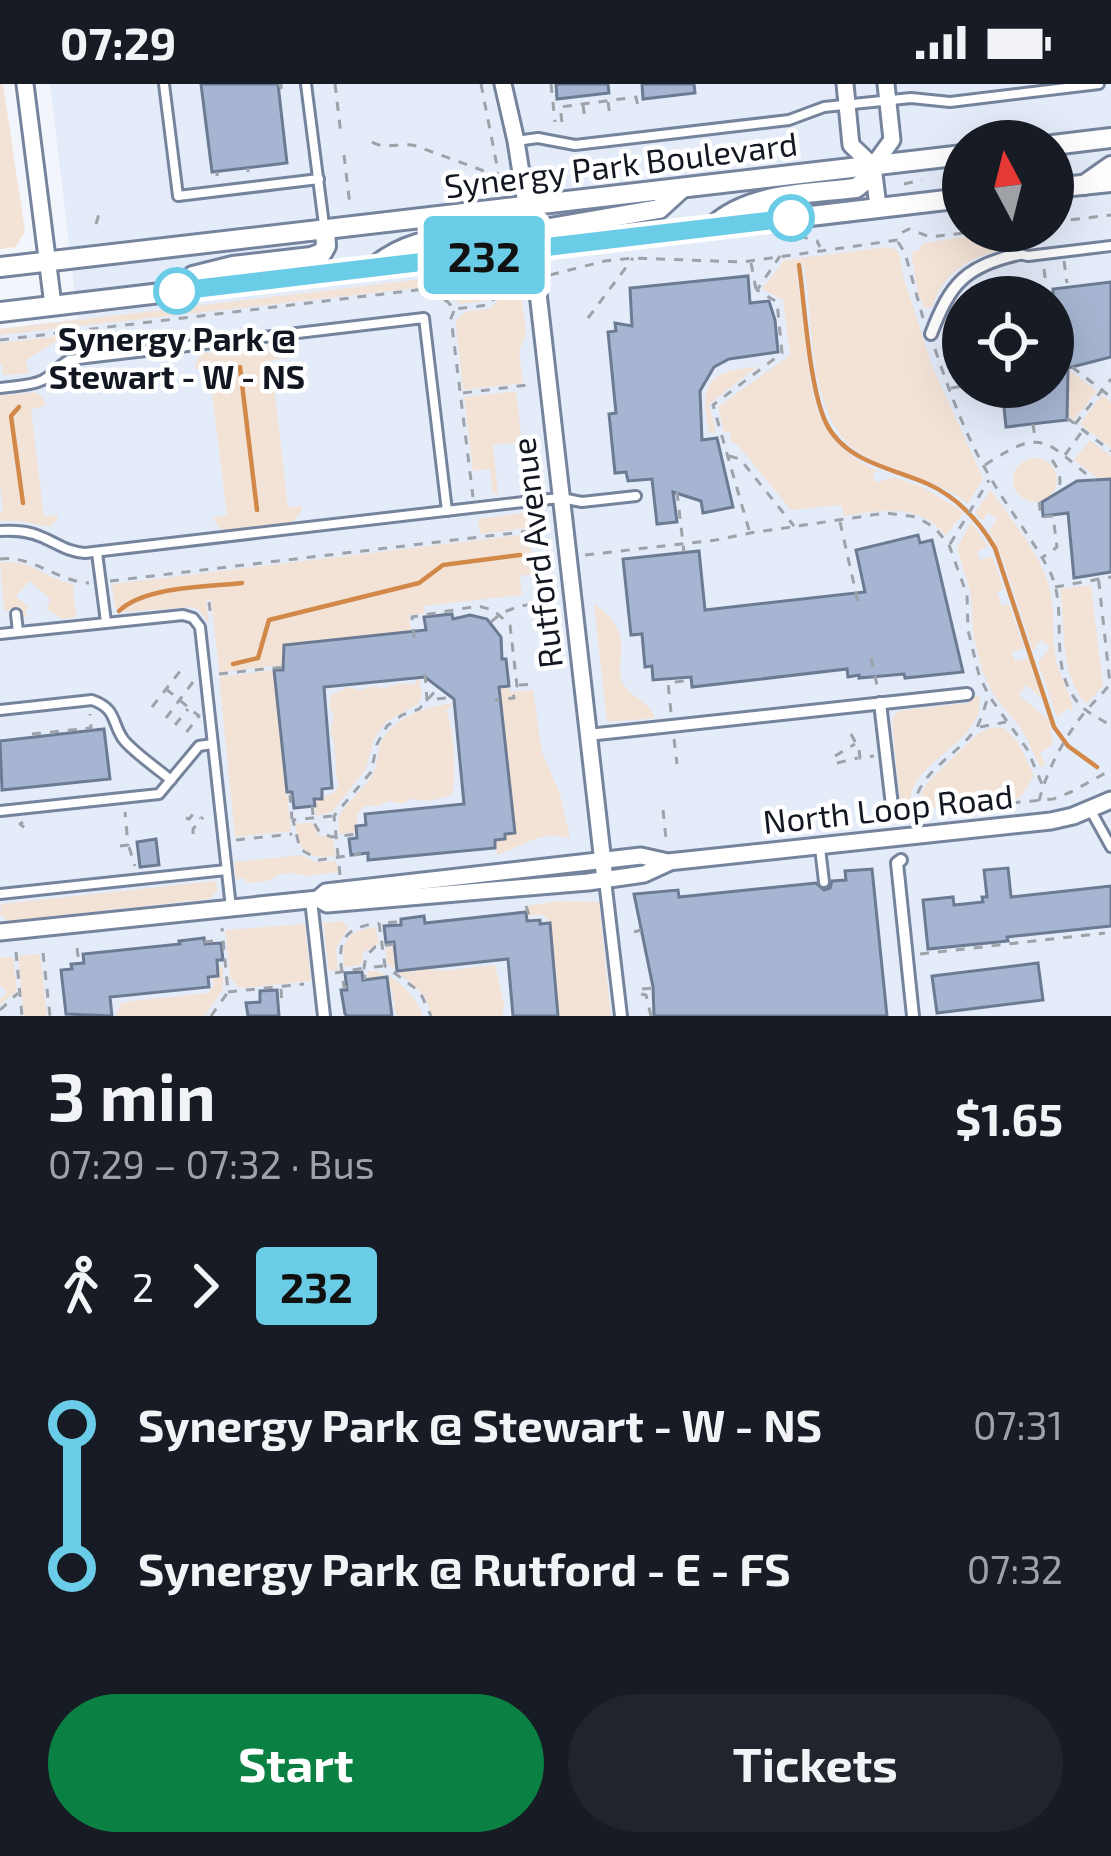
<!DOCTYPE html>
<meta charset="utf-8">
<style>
:root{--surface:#171b24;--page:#20242c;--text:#f1f3f6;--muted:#9ea1a6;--accent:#0b8043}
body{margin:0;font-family:"Exo 2",sans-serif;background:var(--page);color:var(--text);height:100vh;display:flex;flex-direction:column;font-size:45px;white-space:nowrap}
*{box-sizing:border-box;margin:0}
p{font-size:39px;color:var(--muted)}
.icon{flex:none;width:66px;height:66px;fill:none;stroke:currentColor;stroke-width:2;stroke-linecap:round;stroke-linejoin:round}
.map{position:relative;height:932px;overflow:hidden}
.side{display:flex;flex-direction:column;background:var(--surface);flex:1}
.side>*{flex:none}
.badge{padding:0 24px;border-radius:9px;font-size:42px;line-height:78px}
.needle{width:78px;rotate:353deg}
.buttons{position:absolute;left:942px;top:36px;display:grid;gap:24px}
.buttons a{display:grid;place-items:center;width:132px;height:132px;border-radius:50%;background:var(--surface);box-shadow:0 12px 48px #0002;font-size:60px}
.map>.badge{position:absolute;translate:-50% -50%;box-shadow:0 0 0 6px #fff}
.legs{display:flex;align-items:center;gap:18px;height:132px;padding:0 48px;font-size:39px}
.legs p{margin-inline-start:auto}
.head{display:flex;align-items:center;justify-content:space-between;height:204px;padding:0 48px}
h1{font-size:66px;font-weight:700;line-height:90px}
.primary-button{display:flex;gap:24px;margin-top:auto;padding:24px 48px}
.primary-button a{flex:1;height:138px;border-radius:72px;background:var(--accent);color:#fff;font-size:48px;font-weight:700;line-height:138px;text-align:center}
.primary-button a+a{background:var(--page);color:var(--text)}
ul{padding:0 48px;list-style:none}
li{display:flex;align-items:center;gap:42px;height:144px;font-size:45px}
li i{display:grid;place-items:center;width:18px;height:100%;margin:0 15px;background:currentColor}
li i::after{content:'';width:30px;height:30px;margin:-15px;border:9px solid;border-radius:50%;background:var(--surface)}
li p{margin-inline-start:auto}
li:first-child i{background:linear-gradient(#0000 50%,currentColor 0)}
li:last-child i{background:linear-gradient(currentColor 50%,#0000 0)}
.status{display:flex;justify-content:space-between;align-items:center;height:84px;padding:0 60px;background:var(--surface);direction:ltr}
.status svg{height:33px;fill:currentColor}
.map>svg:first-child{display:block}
</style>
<div class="status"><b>07:29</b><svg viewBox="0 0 49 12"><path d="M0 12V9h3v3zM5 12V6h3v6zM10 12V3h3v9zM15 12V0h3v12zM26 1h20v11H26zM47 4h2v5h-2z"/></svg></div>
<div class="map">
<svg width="1111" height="932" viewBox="0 0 1111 932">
<rect width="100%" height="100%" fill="#f2f5fb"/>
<path fill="#e4ecfa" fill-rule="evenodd" d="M50,0H1111V932H0V245L78,235ZM963,57H1053V147H963ZM963,213H1053V303H963Z"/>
<g fill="#f3e3d7">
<polygon points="0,0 3,0 25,147 16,163 0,165"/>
<path d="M991,149L997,167C962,177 943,191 932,223L924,224L918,209L911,168L919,166L923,159Z"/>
<path d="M888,163L897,166L900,172L903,191L932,282L983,394L968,420C938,395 901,391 867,373C804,341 816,238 803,179L796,180C799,208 803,237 806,265C813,323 820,361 878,387L873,390L876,399L893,393L924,404L964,428L946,452C919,418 882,426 844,432L841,421L791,426L736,359H731L730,348H724L718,323L790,271L783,216L762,205L784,176Z"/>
<polygon points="499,186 501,202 486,217 461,220 426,203 0,251 0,245"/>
<polygon points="521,211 526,249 519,268 523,299 463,306 456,242 457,235 467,227 489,225 502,213"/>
<polygon points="67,251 26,276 29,287 27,290 3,291 2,280 0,280 0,259"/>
<polygon points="271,261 277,263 285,274 271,276 288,423 302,422 301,428 291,439 227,446 220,445 213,434 227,431 209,284 194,285 198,274 205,269"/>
<polygon points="1055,275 1097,307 1074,336 1061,325"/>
<path d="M757,283L709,320L716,349H710C698,302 707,286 757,283Z"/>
<polygon points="516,307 522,358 493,361 498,410 495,410 492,406 490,385 473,387 464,313"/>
<path d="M33,308C41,310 44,314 45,322L31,325L44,432L58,431L57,436L50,443L19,437H0V429L3,428L0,402V312Z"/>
<polygon points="1102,311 1111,318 1111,364 1080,340"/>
<polygon points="1090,356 1111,372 1111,404 1074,376"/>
<circle cx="1035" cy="396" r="22"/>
<path d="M991,406C1010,435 1039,467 1049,502C1056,526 1051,552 1056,577C1060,594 1073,614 1073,629L1068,624L1057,633L1038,578L1050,563L1041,556L1033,567L1002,473L989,447L997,435L988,429L982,437L975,428Z"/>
<polygon points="527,428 529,444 480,450 478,435"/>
<polygon points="971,438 988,462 977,468 981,476 992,472 1004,505 997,508 1002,522 1009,520 1024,564 1012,568 1015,577 1028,574 1041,614 1026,601 1019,611 1049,636 1053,660 1040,669 1045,679 1042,683 1040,683 1023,647 993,610 982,587 973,550 971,511 957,464"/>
<polygon points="529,450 534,490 520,492 522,511 424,522 424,530 409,531 412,554 377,551 285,561 283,581 219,588 211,516 206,517 209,540 199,526 193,523 124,528 115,524 112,500"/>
<path d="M0,478C32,475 44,494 73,500L76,533L62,535L47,525L50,515L29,497L16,513L29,523L25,528L29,532L22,533L21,525L4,527Z"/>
<path d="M1091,501L1103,602L1088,619L1084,618C1059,585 1066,546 1060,505Z"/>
<path d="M594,520C612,531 623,547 621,569C621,580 618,589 623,599C631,615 647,614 655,634L607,638Z"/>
<polygon points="274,586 276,608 288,608 277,615 291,747 235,753 219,593"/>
<path d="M418,591L422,610L418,620L386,638L374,655L366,685L332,728L316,732L314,715L334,709L339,701C332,684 339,664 330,647L334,633L329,622L331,611L349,603L360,606L373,602L385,604L400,599L415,601Z"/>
<path d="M509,602L511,608L533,606L542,668L560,710L570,754C535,747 528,761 497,771L495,756L505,755V750L515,748L502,626L493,603Z"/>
<path d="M979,612C987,651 927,672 913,704C912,707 910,720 909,723L901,727L892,638L895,630L903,626L968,619V613Z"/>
<path d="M454,619L446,626C454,641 457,695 452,711L430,717L411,715L402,720L390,717L377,722H364L357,730V748L339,750L338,735L341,728C351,715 365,703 373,690C378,681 377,670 380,661C390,633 429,622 454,619Z"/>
<polygon points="1003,643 1018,658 1034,692 1022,712 1017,715 923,725 919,721 919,715 927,699 976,651 989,644"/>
<path d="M312,738L319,751L333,755L336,772C306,776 299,768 295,740Z"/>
<polygon points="301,771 317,778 336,777 338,788 308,792 293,789 281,790 267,797 246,799 245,794 236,795 234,778"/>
<polygon points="215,797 218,806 209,815 8,837 0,831 1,820"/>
<polygon points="560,817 599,818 611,932 559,932 549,836 541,830 526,832 525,822"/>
<polygon points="342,837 348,844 336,865 338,886 329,887 323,839"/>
<polygon points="305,840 311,897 245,904 238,903 230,893 225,846"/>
<path d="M376,843L379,860L364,868L361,881L344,883C340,855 349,847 376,843Z"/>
<polygon points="393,863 394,873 402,884 412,888 428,884 440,887 495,881 504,919 503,932 432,932 424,911 387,879 385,864"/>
<polygon points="40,870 47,932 24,932 18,872"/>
<polygon points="13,873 17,907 0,921 0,915 7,908 0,901 0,874"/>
<polygon points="223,882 223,905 205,932 116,932 120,920 130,917 208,909 213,903 213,893 218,892 217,883"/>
<path d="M367,887C391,885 415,910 423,932H397C390,914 398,892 368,895Z"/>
</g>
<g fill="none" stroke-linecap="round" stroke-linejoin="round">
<g stroke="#d28848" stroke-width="4.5">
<path d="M799,181C805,223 809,303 826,339C845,378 892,384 928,400C959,414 979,437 995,464L1054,643L1068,662L1097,683"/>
<polyline points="240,283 257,426"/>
<polyline points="19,323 11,332 23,419"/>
<path d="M119,527C145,502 207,503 242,499"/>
<polyline points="233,580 258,574 269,536 419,499 443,481 520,471"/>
</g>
</g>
<g fill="#a6b5d1" stroke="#6c7b94" stroke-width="3">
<polygon points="201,0 278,0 287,79 212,88"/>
<polygon points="556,0 608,0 609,9 557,15"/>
<polygon points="642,0 694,0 695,9 643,15"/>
<polygon points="748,192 750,219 769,217 775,236 778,268 729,275 714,283 700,307 702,356 717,354 733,423 703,429 701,417 673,408 677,438 657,440 652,395 628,397 626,388 615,389 609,330 616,329 608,248 616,247 615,239 632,242 630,204"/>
<polygon points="1111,198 1111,273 1068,284 1067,336 1006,343 1002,303 1053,303 1053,205"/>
<polygon points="1111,395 1111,488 1074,494 1068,429 1043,432 1042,418 1077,397"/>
<polygon points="918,451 920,459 932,456 963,588 905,594 904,590 859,594 859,591 848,593 847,585 692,603 691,593 653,596 652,582 645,583 642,550 631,551 623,475 699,467 705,526 865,508 856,466"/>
<polygon points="452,530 453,535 470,531 487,535 501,553 502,575 506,575 509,602 499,603 515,749 505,750 505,755 495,756 495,764 368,776 368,769 351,771 349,755 357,754 356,742 366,741 365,730 464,720 454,615 425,593 324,603 332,704 322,705 322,715 314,715 315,722 294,724 292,708 287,708 274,586 283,586 284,561 426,546 424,533"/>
<polygon points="104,645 110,695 2,706 0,657"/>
<polygon points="156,755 159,781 140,783 137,758"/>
<polygon points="1008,784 1011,813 1111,802 1111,842 1007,853 1008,857 928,865 923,816 953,813 954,821 983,818 982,813 987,813 984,786"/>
<polygon points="872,785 887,932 654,932 653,903 634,810 678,806 679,813 816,799 824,806 830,804 832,797 846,796 845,787"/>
<polygon points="526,828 527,837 540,836 540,840 550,839 558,932 513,932 508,875 397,887 394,858 386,859 384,842 401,841 401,835 424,832 425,839"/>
<polygon points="204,854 205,860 221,859 223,876 217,876 218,892 208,893 209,903 110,913 112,932 66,930 61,886 72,885 71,880 84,879 83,870 180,860 179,857"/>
<polygon points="1038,879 1043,916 937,929 932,892"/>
<polygon points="362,888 363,896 387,893 392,932 347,932 345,930 341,906 347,906 345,889"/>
<polygon points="277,906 279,932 248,932 246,919 260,918 260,907"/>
</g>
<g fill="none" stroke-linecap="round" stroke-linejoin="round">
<defs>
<g id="service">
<polyline points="164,0 178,112 319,95"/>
<polyline points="306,0 324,141"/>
<polyline points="516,57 538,54 575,61 789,36 824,23 911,14 950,18 1099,0"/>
<polyline points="1000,147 1002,158 1019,170 1028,172 1111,162"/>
<path d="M0,304C14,302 31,302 43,296C54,290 58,282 69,276L424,234L447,427"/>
<path d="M0,447C16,446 29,447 44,454C58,460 68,468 85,469L540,416L561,414L582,418L636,412"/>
<polyline points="97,469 106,538"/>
<polyline points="16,530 18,548"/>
<polyline points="0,550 183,531 193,534 200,543 231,824"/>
<path d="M0,626L92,616C117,625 111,637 123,655C133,668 158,685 171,696"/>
<polyline points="0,727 159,710 199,662 212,660"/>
<polyline points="1091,727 1111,763"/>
<polyline points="820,764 824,798"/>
<polyline points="0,810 226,786"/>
</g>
<g id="pedestrian">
<path d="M931,250C950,200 965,182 1019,170"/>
<polyline points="880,619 893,730"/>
<polyline points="588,651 967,610"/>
<polyline points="901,776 897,779 913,932"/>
<polyline points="605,796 621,932"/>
<polyline points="311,816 324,932"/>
</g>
<g id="minor">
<polyline points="25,0 53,221"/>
<polyline points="503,0 516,57 533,165 605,796"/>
<polyline points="845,0 851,61 873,82 878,123"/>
<polyline points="873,82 892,56 886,0"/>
<polyline points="318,815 326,808 641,772 668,778 1051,737 1073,732 1111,716"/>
<polyline points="0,848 318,815 327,820 588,798 644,790 668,779"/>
</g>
<g id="tertiary">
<polyline points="1053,61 1111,54"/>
<polyline points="1084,101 1111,82"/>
<polyline points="1053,104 1111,98"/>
<path d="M712,143C749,108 808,110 856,104L866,96L873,82"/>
<polyline points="533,165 544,145 659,125 682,104"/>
<polyline points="0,183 963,71"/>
<path d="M372,185C416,146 464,157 516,141L527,122"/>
<polyline points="177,207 193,192 233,182 311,173 322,169 326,162 325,146"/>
<polyline points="0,228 963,114"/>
</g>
</defs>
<use href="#service" stroke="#75839d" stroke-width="14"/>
<use href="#pedestrian" stroke="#75839d" stroke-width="16"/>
<use href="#minor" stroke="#75839d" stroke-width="21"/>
<use href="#tertiary" stroke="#75839d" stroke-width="24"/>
<g stroke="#9ea2a9" stroke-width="3" stroke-dasharray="9 9" stroke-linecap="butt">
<polyline points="279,0 281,4 281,0"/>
<polyline points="335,0 341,51"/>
<polyline points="481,0 498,87 497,95 492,103 494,109"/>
<polyline points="551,0 555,38"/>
<polyline points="608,18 610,32"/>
<polyline points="583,21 585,35"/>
<polyline points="562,38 560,23 636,13 639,28"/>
<path d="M372,58C384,66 402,58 416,62L498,92"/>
<polyline points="344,71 350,122"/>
<polyline points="248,84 248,88"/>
<polyline points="217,88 217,92"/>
<polyline points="904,100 922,96"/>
<polyline points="1053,138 1111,131"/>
<polyline points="96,140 99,130"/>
<polyline points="799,152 817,157 820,163"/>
<polyline points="898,158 905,169 923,234"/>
<polyline points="1064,177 1067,199"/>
<polyline points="751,179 756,205"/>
<polyline points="1044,185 1046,201"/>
<polyline points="550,191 605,177 633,174 743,178 898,156 903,148 909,145 930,153 981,147"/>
<polyline points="971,203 984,213"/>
<polyline points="454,227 451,234 473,413"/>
<polyline points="588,234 633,174"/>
<polyline points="0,256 425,205 448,218 454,225 488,221 512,196 523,195"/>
<path d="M935,265C950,309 966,353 990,393C1008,425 1033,455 1050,488C1070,528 1045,583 1080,621C1089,630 1101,635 1111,642"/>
<polyline points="1072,283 1111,313"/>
<polyline points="951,304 963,302"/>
<polyline points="463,309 527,301"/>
<polyline points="1067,334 1111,367"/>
<polyline points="1033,340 1035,355"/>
<polyline points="1075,340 1111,295"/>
<polyline points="1065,371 1081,349"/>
<polyline points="729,372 740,375 794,442"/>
<path d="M1052,376C1060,387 1062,396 1058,408"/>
<path d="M985,381C1044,342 1044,357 1094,396"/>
<polyline points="1039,418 1041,433 1053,432 1057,463 1043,473"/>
<polyline points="840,438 858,518"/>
<polyline points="749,446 713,321 782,269 777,218 757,206 780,172"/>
<polyline points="950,460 989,396"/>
<polyline points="585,471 716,456 750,449 886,429 917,433 935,444 949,461 967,511 968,546 979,591 989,612 1027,665 1042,700"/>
<path d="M0,475C33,471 56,497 89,499"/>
<polyline points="110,497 547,445"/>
<polyline points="1055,503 1111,493"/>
<polyline points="209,518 211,535"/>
<path d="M491,538C507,522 530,520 552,517"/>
<polyline points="414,554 412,533 478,522 493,526 510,541 517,602 513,606 514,614 495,616"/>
<polyline points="871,574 878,606"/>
<polyline points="219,590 283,583"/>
<polyline points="425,590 427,616 454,613"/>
<polyline points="519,601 535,600"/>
<polyline points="166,605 199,632 185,650"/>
<polyline points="152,623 181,586"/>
<polyline points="671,628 668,599 691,596"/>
<polyline points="166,634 193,598"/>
<polyline points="175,641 188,625"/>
<polyline points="980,643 1006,638"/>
<polyline points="32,650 91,644 90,630"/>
<polyline points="851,650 859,665 860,674 874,672"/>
<polyline points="674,655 677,680"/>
<polyline points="835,672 855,660"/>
<polyline points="837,679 858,674"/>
<polyline points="292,711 290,712 292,735"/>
<path d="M1039,717C1046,689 1061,660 1078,637C1087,624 1100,613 1110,600L1098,490"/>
<polyline points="312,722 314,739 320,749 332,753 357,750"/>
<polyline points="663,726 666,755"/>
<path d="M914,727C915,687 960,672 978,641C982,633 985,622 988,613"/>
<polyline points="904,729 1053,715 1071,708 1111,686"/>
<polyline points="332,732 293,736 300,765 319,776 361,770"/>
<polyline points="186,734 189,735 194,729 200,734"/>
<polyline points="23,738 20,740 26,745 24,747"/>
<polyline points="193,750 193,745 203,733"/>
<polyline points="236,756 292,750"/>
<polyline points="120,762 128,761 125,728"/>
<polyline points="129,763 135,782"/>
<polyline points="340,791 334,732 371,688 377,660 387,642 402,631 419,625 438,604"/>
<polyline points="526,822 531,837"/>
<polyline points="397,838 379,839 385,882 420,908 431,932"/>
<polyline points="634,848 641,846"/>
<polyline points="204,858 221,856"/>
<polyline points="77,864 79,880"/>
<polyline points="16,868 22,932"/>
<polyline points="43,869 50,932"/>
<polyline points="920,870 1105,849"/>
<polyline points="383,882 364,884 366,872 375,863 394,860"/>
<polyline points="335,889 364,884 365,896"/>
<path d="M347,903H344C339,867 333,845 378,839"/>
<polyline points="281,905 282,922"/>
<polyline points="642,905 653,904"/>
<polyline points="228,908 304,900"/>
<polyline points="641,910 646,911 651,932"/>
<polyline points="0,926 18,909"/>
<polyline points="211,932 228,908 222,844"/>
</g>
<use href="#service" stroke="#fff" stroke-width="8"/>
<use href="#pedestrian" stroke="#fff" stroke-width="10"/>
<use href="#minor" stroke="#fff" stroke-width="15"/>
<use href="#tertiary" stroke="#fff" stroke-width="18"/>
<polyline stroke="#9ea2a9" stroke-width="3" stroke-dasharray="9 9" stroke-linecap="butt" points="677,408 684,468"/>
</g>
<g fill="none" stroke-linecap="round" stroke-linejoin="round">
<defs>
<polyline id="line-1" points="177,207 791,134"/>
</defs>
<use href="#line-1" stroke="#fff" stroke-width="27"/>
<use href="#line-1" stroke="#6bcce7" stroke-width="18"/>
</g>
<g fill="#fff" stroke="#6bcce7" stroke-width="6">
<circle cx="791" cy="134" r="21"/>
<circle cx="177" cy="207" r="21"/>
</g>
<g text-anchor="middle" stroke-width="9" stroke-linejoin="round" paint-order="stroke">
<g font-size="33" fill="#121721" stroke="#fff">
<text transform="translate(621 81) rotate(-7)" y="12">Synergy Park Boulevard</text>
<text transform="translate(537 469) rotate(-97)" y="12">Rutford Avenue</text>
<text transform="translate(888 725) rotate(-6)" y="12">North Loop Road</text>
</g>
<g font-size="33" font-weight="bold" fill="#121721" stroke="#fff">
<text x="177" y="267">Synergy Park @<tspan x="177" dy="38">Stewart - W - NS</tspan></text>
</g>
</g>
</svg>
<div class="buttons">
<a><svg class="needle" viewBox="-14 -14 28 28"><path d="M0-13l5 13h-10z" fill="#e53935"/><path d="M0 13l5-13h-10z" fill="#9ea1a6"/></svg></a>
<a><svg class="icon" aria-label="locate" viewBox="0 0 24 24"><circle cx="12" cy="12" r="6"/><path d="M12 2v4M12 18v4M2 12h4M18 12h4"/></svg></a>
</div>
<b class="badge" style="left:484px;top:171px;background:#6bcce7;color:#111">232</b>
</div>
<section class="side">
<div class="head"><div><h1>3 min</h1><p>07:29 – 07:32 · Bus</p></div><b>$1.65</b></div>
<div class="legs"><svg class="icon" aria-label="walk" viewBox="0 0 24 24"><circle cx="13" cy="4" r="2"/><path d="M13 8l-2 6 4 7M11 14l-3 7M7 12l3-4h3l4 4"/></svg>2<svg class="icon" aria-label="forward" viewBox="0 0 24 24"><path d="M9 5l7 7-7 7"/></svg><b class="badge" style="background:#6bcce7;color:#111">232</b></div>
<ul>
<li><i style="color:#6bcce7"></i><b>Synergy Park @ Stewart - W - NS</b><p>07:31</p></li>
<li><i style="color:#6bcce7"></i><b>Synergy Park @ Rutford - E - FS</b><p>07:32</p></li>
</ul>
<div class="primary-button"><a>Start</a><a>Tickets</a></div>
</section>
